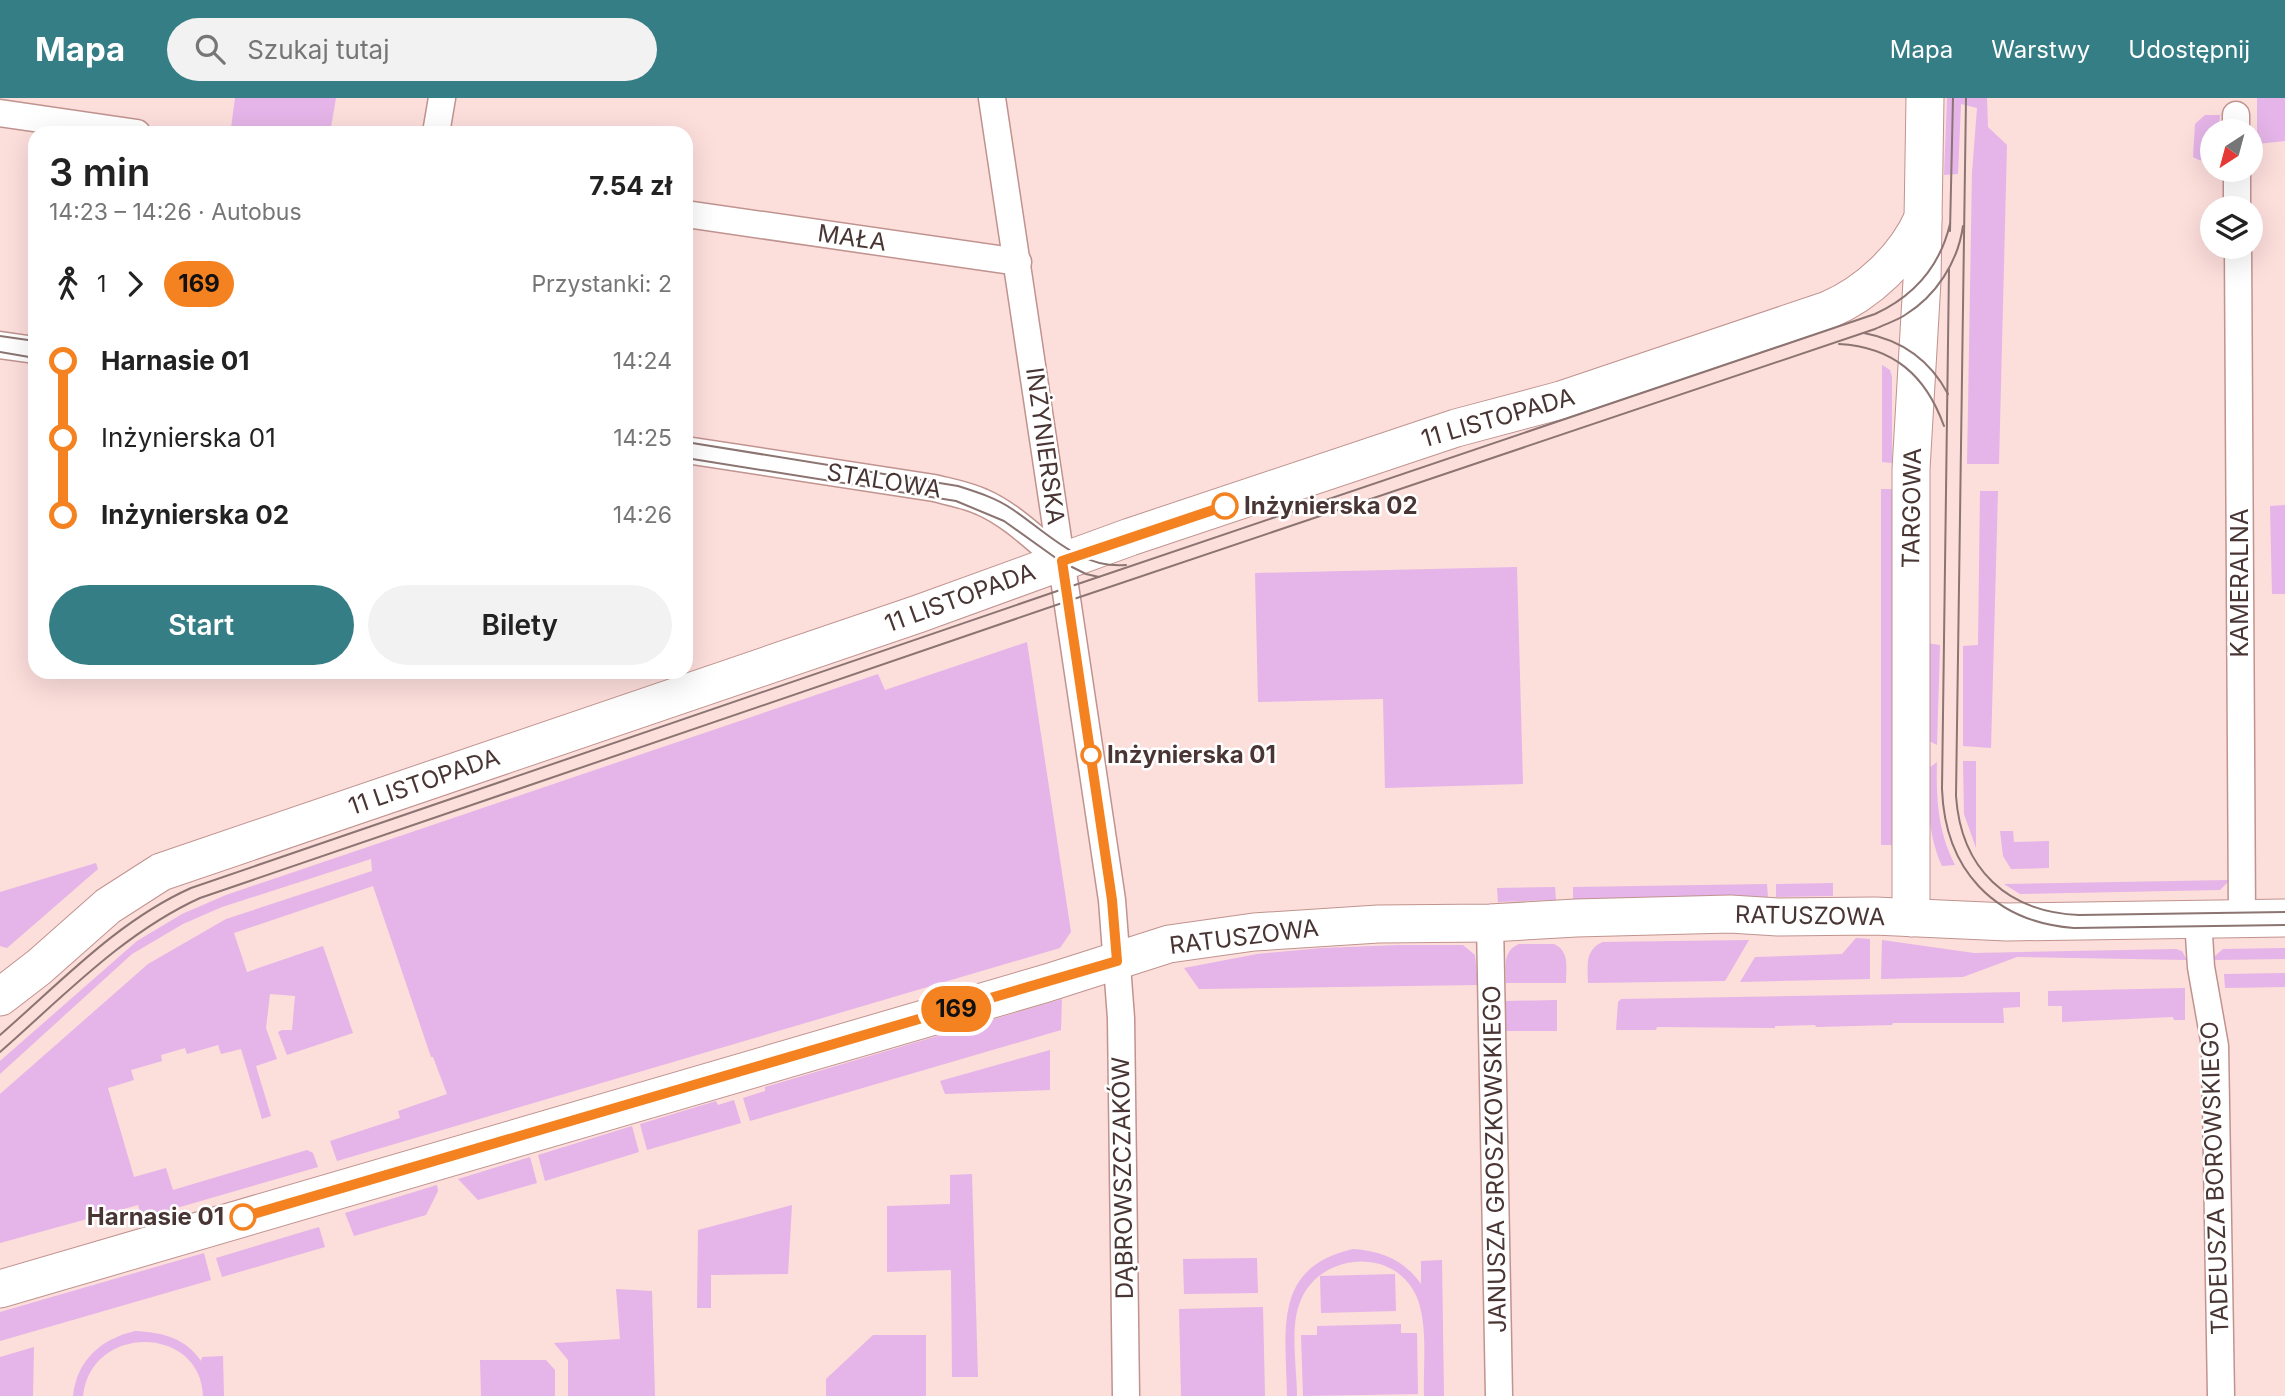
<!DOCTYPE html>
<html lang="pl">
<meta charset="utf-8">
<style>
:root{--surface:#fff;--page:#f2f2f2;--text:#222;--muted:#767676;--accent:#357e85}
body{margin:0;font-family:Inter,sans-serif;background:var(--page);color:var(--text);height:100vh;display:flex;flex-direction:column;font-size:26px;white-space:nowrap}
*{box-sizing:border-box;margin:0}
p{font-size:23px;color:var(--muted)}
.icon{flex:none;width:38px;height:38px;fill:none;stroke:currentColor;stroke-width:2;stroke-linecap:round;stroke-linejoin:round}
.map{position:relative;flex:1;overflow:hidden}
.side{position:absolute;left:28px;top:28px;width:665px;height:553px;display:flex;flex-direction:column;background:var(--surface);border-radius:21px;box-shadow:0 7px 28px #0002}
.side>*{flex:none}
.badge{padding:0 14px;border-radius:23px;font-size:24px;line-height:46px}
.needle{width:46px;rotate:216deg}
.tools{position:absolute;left:2200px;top:21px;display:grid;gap:14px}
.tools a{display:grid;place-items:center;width:63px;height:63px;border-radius:50%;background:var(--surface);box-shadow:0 7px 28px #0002;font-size:35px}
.map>.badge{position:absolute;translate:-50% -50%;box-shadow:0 0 0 4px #fff}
.legs{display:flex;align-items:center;gap:10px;height:77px;padding:0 21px;font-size:23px}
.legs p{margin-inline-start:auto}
.overview{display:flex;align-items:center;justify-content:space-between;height:119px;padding:0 21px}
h1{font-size:38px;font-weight:600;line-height:52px}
.primary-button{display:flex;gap:14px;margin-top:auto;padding:14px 21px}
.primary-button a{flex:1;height:80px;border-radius:42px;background:var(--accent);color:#fff;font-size:28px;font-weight:600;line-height:80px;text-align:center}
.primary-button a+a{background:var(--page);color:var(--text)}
ul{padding:0 21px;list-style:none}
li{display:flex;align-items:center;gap:24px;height:77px;font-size:26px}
li i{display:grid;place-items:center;width:10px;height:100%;margin:0 9px;background:currentColor}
li i::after{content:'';width:18px;height:18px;margin:-9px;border:5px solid;border-radius:50%;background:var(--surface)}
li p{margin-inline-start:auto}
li:first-child i{background:linear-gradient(#0000 50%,currentColor 0)}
li:last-child i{background:linear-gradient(currentColor 50%,#0000 0)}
header{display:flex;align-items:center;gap:42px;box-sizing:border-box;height:98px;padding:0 35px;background:var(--accent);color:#fff}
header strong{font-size:33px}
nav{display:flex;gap:38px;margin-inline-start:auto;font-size:24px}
.search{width:490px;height:63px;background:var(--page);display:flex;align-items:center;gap:18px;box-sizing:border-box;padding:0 24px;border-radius:38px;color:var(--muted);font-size:26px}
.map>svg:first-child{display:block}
</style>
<header>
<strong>Mapa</strong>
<div class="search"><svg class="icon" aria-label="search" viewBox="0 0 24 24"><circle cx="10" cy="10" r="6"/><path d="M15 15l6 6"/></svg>Szukaj tutaj</div>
<nav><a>Mapa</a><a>Warstwy</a><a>Udostępnij</a></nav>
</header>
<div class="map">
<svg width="2285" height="1298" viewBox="0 0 2285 1298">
<rect width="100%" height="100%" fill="#fcdedb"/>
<g fill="#e5b4e8">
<polygon points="235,0 336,0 330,35 270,35 231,30"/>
<polygon points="1947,0 1987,0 1988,29 2007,47 1999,366 1967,366 1972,75 1977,10 1961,6 1958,76 1944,77"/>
<polygon points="2257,0 2285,0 2285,43 2257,46"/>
<polygon points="2205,17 2220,17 2219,33 2212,33 2212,63 2199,62 2193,59 2195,26"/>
<polygon points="1882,267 1890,272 1892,279 1892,365 1882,364"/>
<rect x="1881" y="391" width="11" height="356"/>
<polygon points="1980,393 1998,393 1991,650 1963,648 1963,548 1978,547"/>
<polygon points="2285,407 2285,496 2272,496 2270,408"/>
<polygon points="1517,469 1523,686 1385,690 1383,601 1258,604 1255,475"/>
<polygon points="1027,544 1071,834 1060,850 337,1063 330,1043 400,1020 398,1013 447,996 433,959 431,959 373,788 234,835 247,874 323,848 353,935 287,957 278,934 282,932 292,932 295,898 270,896 266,930 277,961 256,968 271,1018 262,1021 241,951 221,956 218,947 187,956 185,950 161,957 162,963 131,972 134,982 108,990 134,1079 166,1070 173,1092 307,1052 313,1055 318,1069 142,1120 138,1107 0,1145 0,996 148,866 226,821 372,773 371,761 222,809 183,826 132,856 0,976 0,963 137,843 182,816 226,797 878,576 885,592"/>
<polygon points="1926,545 1940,547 1937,647 1929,643"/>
<polygon points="1963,663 1976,663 1976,750 1964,716"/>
<path d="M1937,664C1936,701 1938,734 1955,767L1942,768C1927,734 1929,707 1929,670Z"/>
<polygon points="2000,733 2013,733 2014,744 2049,743 2049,770 2011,771 2003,758"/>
<polygon points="96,765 98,771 7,850 0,848 0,794"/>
<polygon points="2230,782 2220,792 2020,796 2004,786"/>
<polygon points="1833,785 1833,798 1776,799 1776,786"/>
<polygon points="1767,786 1768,799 1573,802 1573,789"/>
<polygon points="1555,789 1556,802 1498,804 1497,790"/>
<polygon points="1856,840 1870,841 1870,881 1740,884 1755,859 1842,856"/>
<path d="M1749,842L1725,883L1588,885C1588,868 1584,852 1603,844Z"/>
<polygon points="1882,842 1974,855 2176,851 2182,853 2187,862 2017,859 1963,879 1881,881"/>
<path d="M1519,846H1554C1570,853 1566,870 1566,885H1506C1506,869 1502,853 1519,846Z"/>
<polygon points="1399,847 1463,847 1475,857 1478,887 1199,891 1184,870 1257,856 1322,850"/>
<polygon points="2285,850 2285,861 2214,862 2215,858 2223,851"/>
<polygon points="2285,875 2285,889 2225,890 2224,876"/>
<polygon points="2185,890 2185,922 2174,922 2173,919 2062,924 2062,908 2048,908 2048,893"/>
<polygon points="2020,894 2020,909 2003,910 2004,925 1893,925 1892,927 1816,929 1815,927 1775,928 1775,930 1657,929 1656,932 1616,932 1618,904 1621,901"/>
<polygon points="1062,901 1061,932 750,1023 743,1000 765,993 765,989"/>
<polygon points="1557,902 1557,933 1506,933 1505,903"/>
<polygon points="1050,952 1050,992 945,996 940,983"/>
<polygon points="734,1002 741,1025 647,1052 640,1026 716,1003 718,1007"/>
<polygon points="632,1028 639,1054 545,1083 538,1057"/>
<polygon points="530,1059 537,1085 478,1102 458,1081"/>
<polygon points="972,1076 978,1279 952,1279 951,1172 887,1174 887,1108 950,1106 950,1077"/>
<polygon points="437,1087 438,1093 426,1117 354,1138 345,1115"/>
<polygon points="792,1107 788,1176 711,1177 711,1210 697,1210 698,1132"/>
<polygon points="319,1129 325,1149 222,1179 216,1160"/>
<path d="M1353,1151C1382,1153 1404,1162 1421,1186V1163L1442,1162L1444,1298H1424C1423,1268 1428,1231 1418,1202C1397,1146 1316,1154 1299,1207C1290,1232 1297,1272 1297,1298H1287C1286,1233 1272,1169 1353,1151Z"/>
<polygon points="204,1155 211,1182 0,1243 0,1214"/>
<polygon points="1257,1160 1258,1195 1184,1196 1183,1161"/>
<polygon points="1395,1176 1396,1213 1321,1215 1320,1178"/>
<polygon points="616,1191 652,1193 655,1298 568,1298 568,1262 554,1245 620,1241"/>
<polygon points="1263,1209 1265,1298 1181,1298 1179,1211"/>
<polygon points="1401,1226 1401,1235 1417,1235 1418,1296 1303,1298 1301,1237 1317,1237 1317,1228"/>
<path d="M135,1233C161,1234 186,1240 201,1263L202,1259L223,1258L224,1298H203C201,1227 91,1225 83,1298H73C77,1262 101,1241 135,1233Z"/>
<polygon points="873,1237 926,1237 926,1298 826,1298 826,1281"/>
<polygon points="34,1249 33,1298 0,1298 0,1259"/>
<polygon points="480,1262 546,1262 555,1272 555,1298 481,1298"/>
</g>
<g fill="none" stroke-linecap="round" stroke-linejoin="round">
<defs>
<g id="street">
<polyline points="992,0 1112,802 1121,920 1126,1298"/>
<polyline points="0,15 137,35"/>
<polyline points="2236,17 2236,33"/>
<polyline points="436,35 442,0"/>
<polyline points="2237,72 2237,110"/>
<polyline points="686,116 1018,164"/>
<polyline points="2238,149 2242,821"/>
<polyline points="0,247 35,252"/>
<path d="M686,352L934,390C950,394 967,397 982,404C1012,417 1037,443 1062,463"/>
<polyline points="2198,821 2201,869 2215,948 2221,1298"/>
<polyline points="1490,825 1499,1298"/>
</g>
<g id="secondary">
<polyline points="1911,820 1911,371 1922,183 1925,0"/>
<path d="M0,899L39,869L108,808L161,774L918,516L1130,439L1456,330L1561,302L1828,212C1868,195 1905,160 1923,120"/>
<polyline points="0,1191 1047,885 1169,846 1254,834 1378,826 1490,825 1576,820 1730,816 1778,819 1875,818 2007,824 2285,820"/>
</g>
</defs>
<use href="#street" stroke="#c0938f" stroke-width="29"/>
<use href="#secondary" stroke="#c0938f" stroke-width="39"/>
<use href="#street" stroke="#fff" stroke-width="26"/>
<use href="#secondary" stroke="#fff" stroke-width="37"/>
<g stroke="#8b7471" stroke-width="2">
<path d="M1966,0L1956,698C1961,771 2007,814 2079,817L2285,814"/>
<polyline points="1950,133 1953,0"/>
<path d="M1949,171L1942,691C1945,771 1993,824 2074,830L2285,827"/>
<path d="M1864,235C1901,242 1930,262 1948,296"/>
<polyline points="0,238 35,243"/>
<path d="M1839,246C1894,249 1926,278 1944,328"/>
<polyline points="0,254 35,260"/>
<path d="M686,344L958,388C977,394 996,400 1012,411C1048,435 1080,471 1126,467"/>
<polyline points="686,360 956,403 1004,423 1060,463 1086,476 1099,479"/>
<path d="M0,937C60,885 117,823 191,790L1066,490L1875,216C1914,198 1940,168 1950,126"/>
<path d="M0,954C63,899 123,835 200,800L1068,503L1875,231C1885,226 1896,223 1905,217C1936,198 1958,164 1963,128"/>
</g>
</g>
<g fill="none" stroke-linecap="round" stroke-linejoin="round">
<defs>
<polyline id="line-1" points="243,1119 1117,863 1112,802 1062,463 1225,408"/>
</defs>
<use href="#line-1" stroke="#fff" stroke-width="16"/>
<use href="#line-1" stroke="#f58220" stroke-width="10"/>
</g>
<g fill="#fff" stroke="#f58220" stroke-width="3.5">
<circle cx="1225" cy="408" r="12"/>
<circle cx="1091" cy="657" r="9"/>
<circle cx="243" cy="1119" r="12"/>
</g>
<g text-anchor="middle" stroke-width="5" stroke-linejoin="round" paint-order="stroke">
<g font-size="24" fill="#493634" stroke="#fff">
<text transform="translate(852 140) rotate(8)" y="8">MAŁA</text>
<text transform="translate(1498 320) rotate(-16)" y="8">11 LISTOPADA</text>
<text transform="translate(1045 348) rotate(82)" y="8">INŻYNIERSKA</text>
<text transform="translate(884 383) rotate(9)" y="8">STALOWA</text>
<text transform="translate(1912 410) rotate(-89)" y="8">TARGOWA</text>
<text transform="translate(2240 485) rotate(-90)" y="8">KAMERALNA</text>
<text transform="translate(960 500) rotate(-20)" y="8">11 LISTOPADA</text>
<text transform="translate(424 684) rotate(-19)" y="8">11 LISTOPADA</text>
<text transform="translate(1810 818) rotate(1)" y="8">RATUSZOWA</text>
<text transform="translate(1244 839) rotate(-7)" y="8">RATUSZOWA</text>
<text transform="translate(1495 1061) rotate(-91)" y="8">JANUSZA GROSZKOWSKIEGO</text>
<text transform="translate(1123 1080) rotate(-91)" y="8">DĄBROWSZCZAKÓW</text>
<text transform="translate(2215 1080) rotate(-92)" y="8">TADEUSZA BOROWSKIEGO</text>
</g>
<g font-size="24" font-weight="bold" fill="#493634" stroke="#fff" text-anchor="start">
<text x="1244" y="416">Inżynierska 02</text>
<text x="1107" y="665">Inżynierska 01</text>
<text x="224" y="1127" text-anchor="end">Harnasie 01</text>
</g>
</g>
</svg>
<div class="tools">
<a><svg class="needle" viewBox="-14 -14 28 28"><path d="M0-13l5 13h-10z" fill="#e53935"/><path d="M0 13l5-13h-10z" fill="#767676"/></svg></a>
<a><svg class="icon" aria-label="layers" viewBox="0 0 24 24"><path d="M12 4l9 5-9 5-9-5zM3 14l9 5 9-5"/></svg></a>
</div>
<b class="badge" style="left:956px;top:911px;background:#f58220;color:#111">169</b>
<section class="side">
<div class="overview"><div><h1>3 min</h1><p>14:23 – 14:26 · Autobus</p></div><b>7.54 zł</b></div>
<div class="legs"><svg class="icon" aria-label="walk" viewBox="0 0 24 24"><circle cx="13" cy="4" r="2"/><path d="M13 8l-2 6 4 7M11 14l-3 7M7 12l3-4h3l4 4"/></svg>1<svg class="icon" aria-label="forward" viewBox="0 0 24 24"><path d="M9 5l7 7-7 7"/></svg><b class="badge" style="background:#f58220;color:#111">169</b><p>Przystanki: 2</p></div>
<ul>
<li><i style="color:#f58220"></i><b>Harnasie 01</b><p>14:24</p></li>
<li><i style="color:#f58220"></i><span>Inżynierska 01</span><p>14:25</p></li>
<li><i style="color:#f58220"></i><b>Inżynierska 02</b><p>14:26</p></li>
</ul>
<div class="primary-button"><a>Start</a><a>Bilety</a></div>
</section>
</div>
